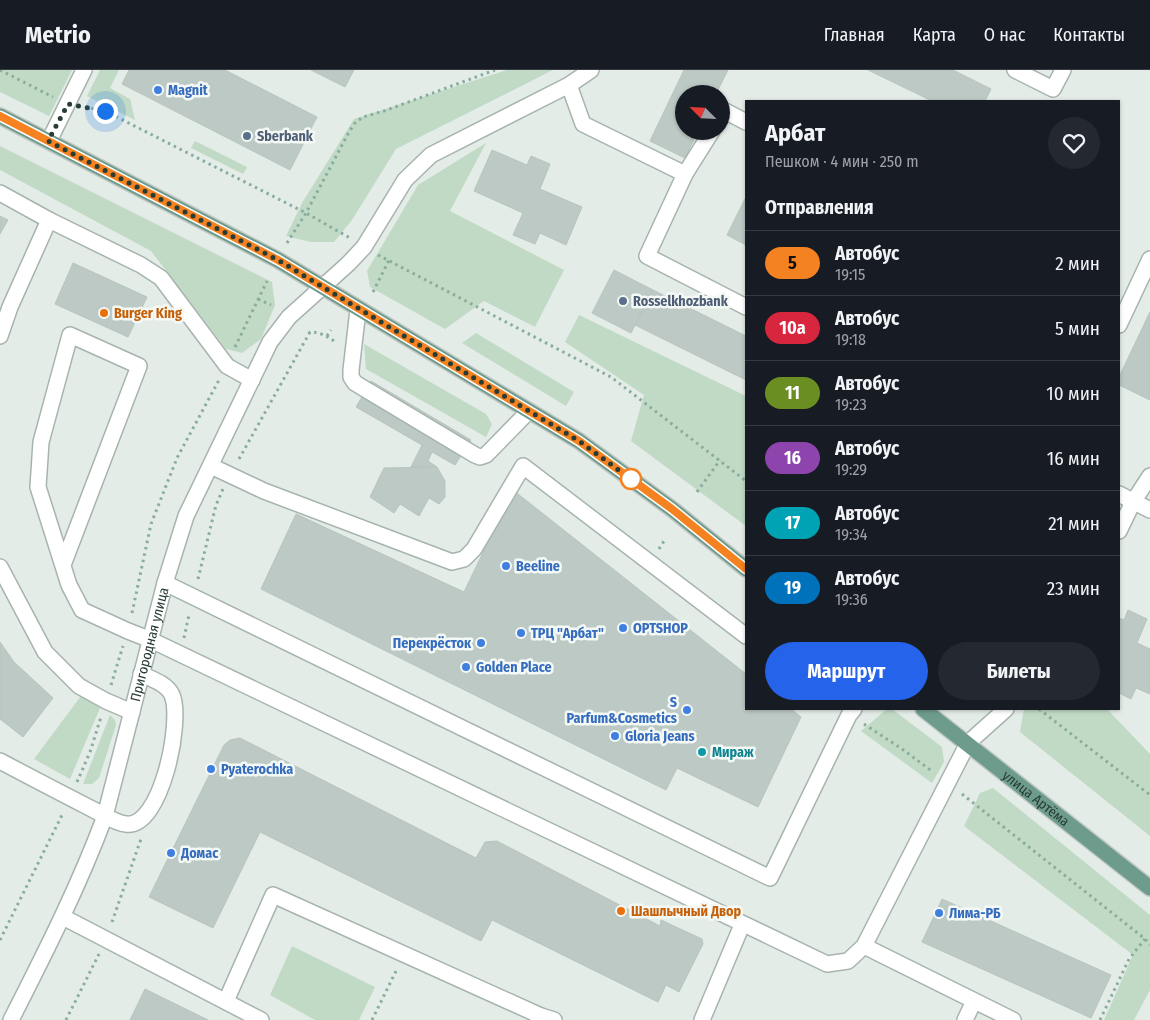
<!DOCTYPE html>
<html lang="ru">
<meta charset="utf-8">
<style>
:root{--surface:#171b24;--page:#242831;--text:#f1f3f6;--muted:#9ea1a6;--line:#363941;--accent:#2563eb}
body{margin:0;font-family:"Fira Sans Condensed",sans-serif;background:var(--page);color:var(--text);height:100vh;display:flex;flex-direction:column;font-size:19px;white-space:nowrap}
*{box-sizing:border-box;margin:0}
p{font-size:16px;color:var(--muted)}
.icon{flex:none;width:28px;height:28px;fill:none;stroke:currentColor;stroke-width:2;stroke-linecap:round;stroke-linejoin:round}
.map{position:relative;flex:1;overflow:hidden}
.sheet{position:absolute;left:745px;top:30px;width:375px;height:610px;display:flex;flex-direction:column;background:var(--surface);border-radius:0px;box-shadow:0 1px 4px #0004}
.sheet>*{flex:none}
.badge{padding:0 10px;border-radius:16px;font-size:18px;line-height:32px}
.needle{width:32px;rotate:294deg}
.controls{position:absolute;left:675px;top:15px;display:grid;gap:10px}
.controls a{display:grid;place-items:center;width:55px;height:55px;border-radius:50%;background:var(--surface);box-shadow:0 1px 4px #0004;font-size:25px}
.you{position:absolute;width:25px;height:25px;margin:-12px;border:4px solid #fff;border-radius:50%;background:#1a73e8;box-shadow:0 0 0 8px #1a73e833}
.map>.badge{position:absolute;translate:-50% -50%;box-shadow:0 0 0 2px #fff}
h2{padding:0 20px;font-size:19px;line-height:45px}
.round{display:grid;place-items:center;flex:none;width:52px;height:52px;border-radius:26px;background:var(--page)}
.headline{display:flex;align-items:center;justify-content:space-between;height:85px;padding:0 20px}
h1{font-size:24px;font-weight:700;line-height:38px}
.button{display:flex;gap:10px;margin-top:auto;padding:10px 20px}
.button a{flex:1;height:58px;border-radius:30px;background:var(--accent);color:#fff;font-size:20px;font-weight:700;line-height:58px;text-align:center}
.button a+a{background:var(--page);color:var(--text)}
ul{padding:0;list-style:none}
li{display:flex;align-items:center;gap:15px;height:65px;padding:0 20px;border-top:1px solid var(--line)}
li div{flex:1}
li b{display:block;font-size:19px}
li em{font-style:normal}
li .badge{min-width:55px;font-weight:700;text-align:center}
header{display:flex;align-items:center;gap:30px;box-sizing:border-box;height:70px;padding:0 25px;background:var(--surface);border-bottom:1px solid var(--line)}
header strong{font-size:24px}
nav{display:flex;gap:28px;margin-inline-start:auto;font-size:18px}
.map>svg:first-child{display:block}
</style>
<header>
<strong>Metrio</strong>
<nav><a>Главная</a><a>Карта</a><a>О нас</a><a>Контакты</a></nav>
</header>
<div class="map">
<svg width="1150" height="950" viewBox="0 0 1150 950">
<rect width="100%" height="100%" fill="#e4ece8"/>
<g fill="#c0dac5">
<polygon points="0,0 72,0 49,46 0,22"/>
<polygon points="100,0 119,0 110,18 130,29 135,50 87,26"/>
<polygon points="507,0 553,0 396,79 352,150 334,172 311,172 286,166 302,133 354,49"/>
<polygon points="195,71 247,97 243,104 191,78"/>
<polygon points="486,73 450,141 564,200 535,257 484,231 445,259 370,217 367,201 418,115"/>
<polygon points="0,76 272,212 275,235 261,269 242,283 226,279 151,181 0,100"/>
<polygon points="579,245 746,326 746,456 631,371 644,325 565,272"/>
<polygon points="476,263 574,322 566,336 462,273"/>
<polygon points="364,274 486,344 492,354 486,367 366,299"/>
<polygon points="81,626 100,638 70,709 34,689"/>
<polygon points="887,639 892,639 942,677 944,692 932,713 861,661"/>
<polygon points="1024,639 1107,639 1150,684 1150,766 1020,662"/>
<polygon points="110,645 115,650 116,655 99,708 92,714 83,714"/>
<polygon points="993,718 1150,845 1150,920 1134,950 1104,950 1133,885 964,756 980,723"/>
<polygon points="292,876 375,917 359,950 315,950 270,925"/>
</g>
<g fill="#bdc9c4" stroke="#b7c5be">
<polygon points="129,0 225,0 317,47 290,100 122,14"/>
<polygon points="311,0 354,0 345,17"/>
<polygon points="684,0 728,0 716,24 684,24 684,61 698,61 685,88 650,71"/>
<polygon points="868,0 953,0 991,19 985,31 932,31"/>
<polygon points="492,80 527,95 531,86 550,94 540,119 582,137 566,175 540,163 535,174 513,165 523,143 474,121"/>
<polygon points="746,127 746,175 727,165"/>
<polygon points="0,146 8,150 0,164"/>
<polygon points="73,193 147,227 128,267 55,234"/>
<polygon points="614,200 653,220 631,263 592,243"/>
<polygon points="653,220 746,266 746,310 635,255"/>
<polygon points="1150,242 1150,330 1119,315 1119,307"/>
<polygon points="371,311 471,370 455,395 432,382 428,391 437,397 411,397 422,375 356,337"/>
<polygon points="437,397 445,411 445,427 439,434 429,428 419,446 400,434 394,443 370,427 384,398"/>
<polygon points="513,420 746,604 746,639 791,639 801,647 758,737 677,698 666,720 261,519 296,444 464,522"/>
<polygon points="1128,540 1147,549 1137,573 1150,579 1150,624 1136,618 1131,629 1119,623 1119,548 1124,550"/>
<polygon points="0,572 14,592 53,628 23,667 0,649"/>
<polygon points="240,668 476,788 485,772 497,771 660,856 661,850 702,869 703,874 679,922 666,915 658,932 492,850 481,871 260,762 213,858 149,827 224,675 230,670"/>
<polygon points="942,829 1111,905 1091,948 922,872"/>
<polygon points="145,919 208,950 130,950"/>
</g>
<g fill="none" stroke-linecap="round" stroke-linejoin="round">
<defs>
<g id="minor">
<polyline points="1015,0 1053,19 1063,0"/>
<polyline points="569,15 583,54 685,104 647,186 746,237"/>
<polyline points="721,47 725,41 746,52"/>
<polyline points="49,71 84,0"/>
<polyline points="685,104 712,61"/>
<polyline points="0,123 49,150 141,195 161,208 227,296 252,310"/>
<polyline points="358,240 351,300 351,307 355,313 475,385 480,387 486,385 529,341"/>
<polyline points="1119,255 1150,189"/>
<polyline points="0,266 10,237 49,150"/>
<polyline points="211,396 264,421 452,492 464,489 474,479 523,396 746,566"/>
<polyline points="1119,424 1150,440"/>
<polyline points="1119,461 1133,432 1150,406"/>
<polyline points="63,495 139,296 70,265 41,372 38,417 69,515 82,540 128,561 151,570 827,894 848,891 864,876 968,673 1006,639"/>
<polyline points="0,497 45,582 79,616 106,631 132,642"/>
<polyline points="165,513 770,808 849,645 854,639"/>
<path d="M0,691C30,707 61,723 92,739C102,744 115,753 126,754C161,759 183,651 172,625C167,614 152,609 141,604"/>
<polyline points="63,847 261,950"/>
<polyline points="864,876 1013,950"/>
<polyline points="226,931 273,825 541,946"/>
<path id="s1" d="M11,950C45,883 79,816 105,746L165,513L186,446L270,272L289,247L348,194L364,177L405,110L431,85L569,15L591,0"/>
<polyline points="538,950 541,946 554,950"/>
<polyline points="702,950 742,855"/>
<polyline points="965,950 974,931"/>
</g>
<g id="major">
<polyline points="0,46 278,190 579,371 672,439 746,499"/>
<path id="s2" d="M923,639L1150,818"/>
</g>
</defs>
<use href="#minor" stroke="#a7b4ae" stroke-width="18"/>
<use href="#major" stroke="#c2c8c6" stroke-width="18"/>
<g stroke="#88ac9e" stroke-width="3" stroke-dasharray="2.5 4" stroke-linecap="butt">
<polyline points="0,0 53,27"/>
<polyline points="85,37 105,41 306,143 350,168"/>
<polyline points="287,173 306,143 349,62 355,53 363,47 384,41 495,0"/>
<polyline points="378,185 611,307 746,411"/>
<polyline points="373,222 389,190"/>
<polyline points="258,229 271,235"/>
<polyline points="327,266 331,260"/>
<polyline points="235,277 267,211"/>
<path d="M239,389L310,262C321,262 328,267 337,273"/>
<polyline points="697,422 720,390"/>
<polyline points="659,479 664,471"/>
<polyline points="198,509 216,435 223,419"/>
<polyline points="132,543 151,454 177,388 219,310"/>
<polyline points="184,568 189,545"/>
<polyline points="111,615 123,576"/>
<polyline points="1039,639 1150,725"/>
<polyline points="864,654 902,679 933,702"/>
<polyline points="77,712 90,682 101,647"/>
<polyline points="962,724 1145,869 1150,875"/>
<polyline points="112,852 141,769"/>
<polyline points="0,870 63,743"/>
<polyline points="66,950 99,884"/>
<polyline points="372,950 397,899"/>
<polyline points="1100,950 1129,889 1145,869"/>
</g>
<use href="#minor" stroke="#fff" stroke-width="15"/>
<use href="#major" stroke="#6e9c8c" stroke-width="15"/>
</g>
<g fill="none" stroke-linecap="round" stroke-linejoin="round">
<defs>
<polyline id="line" points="0,46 278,190 579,371 672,439 746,499"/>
</defs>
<use href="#line" stroke="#fff" stroke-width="11"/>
<use href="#line" stroke="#f58220" stroke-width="8"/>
<polyline stroke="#263c34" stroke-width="5" stroke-dasharray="0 9" points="105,41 68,34 48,71 278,190 579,371 631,409"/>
</g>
<g fill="#3f7fe0" stroke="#f4f9f6" stroke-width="2">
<circle cx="158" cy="20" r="5"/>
<circle cx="506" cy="496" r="5"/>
<circle cx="623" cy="558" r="5"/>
<circle cx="521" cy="563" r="5"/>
<circle cx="481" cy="573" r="5"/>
<circle cx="466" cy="597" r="5"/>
<circle cx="687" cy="640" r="5"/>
<circle cx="615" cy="666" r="5"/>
<circle cx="211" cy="699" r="5"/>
<circle cx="171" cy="783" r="5"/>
<circle cx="939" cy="843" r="5"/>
</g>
<g fill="#5c6f8a" stroke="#f4f9f6" stroke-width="2">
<circle cx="247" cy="66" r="5"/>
<circle cx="623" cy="231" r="5"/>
</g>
<g fill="#e8710a" stroke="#f4f9f6" stroke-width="2">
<circle cx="104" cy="243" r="5"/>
<circle cx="621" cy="841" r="5"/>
</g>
<circle fill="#fff" stroke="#f58220" stroke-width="2.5" cx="631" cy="409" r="10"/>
<circle fill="#0f9aa8" stroke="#f4f9f6" stroke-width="2" cx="702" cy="682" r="5"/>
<g text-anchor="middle" stroke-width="5" stroke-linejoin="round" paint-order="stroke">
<g font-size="14" font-weight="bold" fill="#366cbe" stroke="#f4f9f6" text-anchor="start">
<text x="168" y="25">Magnit</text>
<text x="516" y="501">Beeline</text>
<text x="633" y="563">OPTSHOP</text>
<text x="531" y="568">ТРЦ "Арбат"</text>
<text x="471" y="578" text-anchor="end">Перекрёсток</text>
<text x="476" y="602">Golden Place</text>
<text x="677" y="637" text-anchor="end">S<tspan x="677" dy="16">Parfum&amp;Cosmetics</tspan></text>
<text x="625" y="671">Gloria Jeans</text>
<text x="221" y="704">Pyaterochka</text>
<text x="181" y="788">Домас</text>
<text x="949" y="848">Лима-РБ</text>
</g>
<g font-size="14" font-weight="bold" fill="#4e5e75" stroke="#f4f9f6" text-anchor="start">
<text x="257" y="71">Sberbank</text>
<text x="633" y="236">Rosselkhozbank</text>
</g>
<g font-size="14" font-weight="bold" fill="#c56008" stroke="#f4f9f6" text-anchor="start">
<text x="114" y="248">Burger King</text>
<text x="631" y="846">Шашлычный Двор</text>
</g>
<g font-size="14" fill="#263c34" stroke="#f4f9f6">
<text dy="5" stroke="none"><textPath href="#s1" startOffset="402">Пригородная улица</textPath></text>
<text dy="5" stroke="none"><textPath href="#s2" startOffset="144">улица Артёма</textPath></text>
</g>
<g font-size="14" font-weight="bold" fill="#0d838f" stroke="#f4f9f6" text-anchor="start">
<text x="712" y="687">Мираж</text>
</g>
</g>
</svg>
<div class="controls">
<a><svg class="needle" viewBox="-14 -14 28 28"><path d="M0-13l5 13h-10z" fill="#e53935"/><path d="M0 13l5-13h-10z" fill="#9ea1a6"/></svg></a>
</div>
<div class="you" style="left:105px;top:41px"></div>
<section class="sheet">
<div class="headline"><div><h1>Арбат</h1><p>Пешком · 4 мин · 250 m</p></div><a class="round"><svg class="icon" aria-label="heart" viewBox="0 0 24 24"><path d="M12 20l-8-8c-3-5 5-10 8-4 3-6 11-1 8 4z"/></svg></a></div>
<h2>Отправления</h2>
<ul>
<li><span class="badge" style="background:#f58220;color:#111">5</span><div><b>Автобус</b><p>19:15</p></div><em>2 мин</em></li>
<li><span class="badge" style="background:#d7263d;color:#fff">10а</span><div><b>Автобус</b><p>19:18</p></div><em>5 мин</em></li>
<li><span class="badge" style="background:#6b8e23;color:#fff">11</span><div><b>Автобус</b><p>19:23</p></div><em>10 мин</em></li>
<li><span class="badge" style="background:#8e44ad;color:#fff">16</span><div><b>Автобус</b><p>19:29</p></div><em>16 мин</em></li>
<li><span class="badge" style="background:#00a3b4;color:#fff">17</span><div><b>Автобус</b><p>19:34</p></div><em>21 мин</em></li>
<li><span class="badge" style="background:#0072bc;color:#fff">19</span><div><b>Автобус</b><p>19:36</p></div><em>23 мин</em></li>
</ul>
<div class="button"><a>Маршрут</a><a>Билеты</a></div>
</section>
</div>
